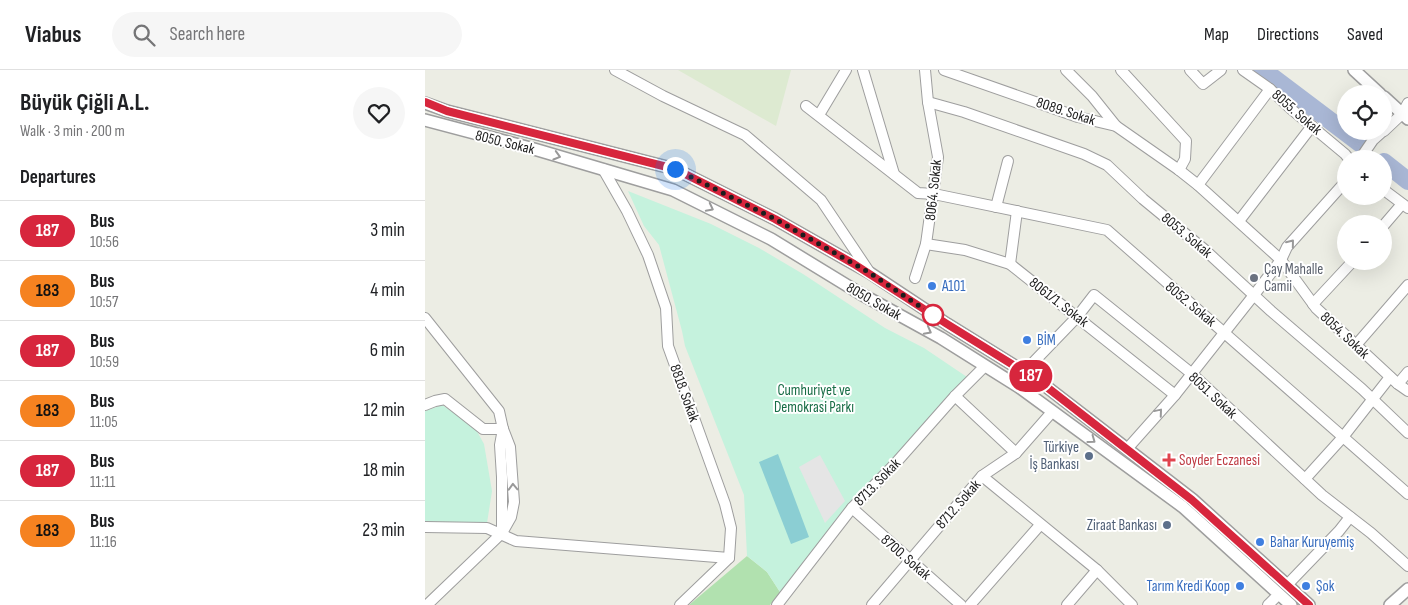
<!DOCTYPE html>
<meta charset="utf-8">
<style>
:root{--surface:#fff;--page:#f6f6f6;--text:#202124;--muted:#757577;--line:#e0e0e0}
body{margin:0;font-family:"Sofia Sans Condensed",sans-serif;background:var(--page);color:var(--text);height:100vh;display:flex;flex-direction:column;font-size:19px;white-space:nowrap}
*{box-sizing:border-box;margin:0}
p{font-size:16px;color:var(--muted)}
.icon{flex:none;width:28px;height:28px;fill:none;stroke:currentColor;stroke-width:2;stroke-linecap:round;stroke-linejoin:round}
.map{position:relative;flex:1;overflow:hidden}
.panel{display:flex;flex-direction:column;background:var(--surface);width:425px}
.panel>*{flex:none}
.badge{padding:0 10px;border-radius:16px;font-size:18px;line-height:32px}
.fabs{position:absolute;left:912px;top:15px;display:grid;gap:10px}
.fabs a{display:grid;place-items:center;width:55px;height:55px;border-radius:50%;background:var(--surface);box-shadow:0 5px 20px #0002;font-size:25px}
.you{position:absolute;width:25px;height:25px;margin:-12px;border:4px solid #fff;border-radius:50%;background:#1a73e8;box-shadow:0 0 0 8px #1a73e833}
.map>.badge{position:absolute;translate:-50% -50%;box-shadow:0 0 0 2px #fff}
h2{padding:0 20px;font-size:19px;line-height:45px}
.round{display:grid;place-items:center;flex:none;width:52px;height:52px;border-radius:26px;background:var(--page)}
.head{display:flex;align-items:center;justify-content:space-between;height:85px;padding:0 20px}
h1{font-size:24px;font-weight:700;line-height:38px}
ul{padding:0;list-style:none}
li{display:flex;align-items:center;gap:15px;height:60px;padding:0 20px;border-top:1px solid var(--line)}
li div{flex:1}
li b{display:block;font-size:19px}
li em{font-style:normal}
li .badge{min-width:55px;font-weight:700;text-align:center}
header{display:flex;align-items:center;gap:30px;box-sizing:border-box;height:70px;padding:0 25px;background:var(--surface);border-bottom:1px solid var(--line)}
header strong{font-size:24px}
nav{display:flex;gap:28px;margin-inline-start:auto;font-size:18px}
.search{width:350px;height:45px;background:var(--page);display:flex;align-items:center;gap:12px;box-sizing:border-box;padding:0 18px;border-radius:28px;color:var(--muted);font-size:19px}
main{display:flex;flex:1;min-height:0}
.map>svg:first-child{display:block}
</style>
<header>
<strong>Viabus</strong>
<div class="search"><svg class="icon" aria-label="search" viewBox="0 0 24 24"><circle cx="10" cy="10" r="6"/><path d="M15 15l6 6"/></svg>Search here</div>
<nav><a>Map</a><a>Directions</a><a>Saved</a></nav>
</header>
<main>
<section class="panel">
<div class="head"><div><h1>Büyük Çiğli A.L.</h1><p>Walk · 3 min · 200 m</p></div><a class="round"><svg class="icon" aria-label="heart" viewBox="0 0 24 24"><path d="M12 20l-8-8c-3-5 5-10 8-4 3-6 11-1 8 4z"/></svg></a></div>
<h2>Departures</h2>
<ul>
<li><span class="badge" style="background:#d7263d;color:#fff">187</span><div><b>Bus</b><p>10:56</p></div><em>3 min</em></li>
<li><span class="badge" style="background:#f58220;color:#111">183</span><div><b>Bus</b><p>10:57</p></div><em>4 min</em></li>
<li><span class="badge" style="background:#d7263d;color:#fff">187</span><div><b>Bus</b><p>10:59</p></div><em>6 min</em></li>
<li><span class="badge" style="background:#f58220;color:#111">183</span><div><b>Bus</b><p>11:05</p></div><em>12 min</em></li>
<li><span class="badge" style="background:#d7263d;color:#fff">187</span><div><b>Bus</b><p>11:11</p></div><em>18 min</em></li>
<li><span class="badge" style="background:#f58220;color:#111">183</span><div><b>Bus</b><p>11:16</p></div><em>23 min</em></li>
</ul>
</section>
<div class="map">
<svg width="983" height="535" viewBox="0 0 983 535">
<rect width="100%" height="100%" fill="#ecede4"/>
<polygon fill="#ddead1" points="253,0 366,0 351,56"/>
<polygon fill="#b1e1af" points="322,486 342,502 355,522 345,535 264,535"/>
<g fill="#c5f2dd">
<polygon points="203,121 286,154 334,178 378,204 460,258 499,278 542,307 489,367 433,426 355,522 342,502 322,486 319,425 260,276 257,261 234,175 219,156"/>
<polygon points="17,335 49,356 59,374 67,421 62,453 0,452 0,341"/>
</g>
<polygon fill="#8bced3" points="353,384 384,467 366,474 334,392"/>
<polygon fill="#e5e5e5" points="395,385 420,431 400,453 374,397"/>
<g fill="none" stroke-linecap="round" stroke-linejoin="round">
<g stroke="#a9b7d5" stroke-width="18">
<polyline points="838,0 936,74"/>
<polyline points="959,92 983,111"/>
</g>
<defs>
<g id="minor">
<polyline points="190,0 238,26 320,65 396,130 445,203"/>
<polyline points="438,0 469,104"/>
<polyline points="519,0 653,47 691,56 754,100 773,115 856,190 891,238 973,314 983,321"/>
<polyline points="641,0 667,26 691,56"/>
<polyline points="696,0 761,71 760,89 754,100"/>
<polyline points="765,0 778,14 796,0"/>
<polyline points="818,0 845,19 866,39 920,84 924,89"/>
<polyline points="503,32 539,42 659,84 682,95 718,129 780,180 846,241 937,319 983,363"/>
<polyline points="381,36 493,123 509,124 682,160 983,424"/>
<polyline points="394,45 421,0"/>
<polyline points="959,61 977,44 983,33"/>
<polyline points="935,89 948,70 958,61"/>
<polyline points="178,99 202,141 223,185 241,238 243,276 300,434 306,458 304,488 255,535"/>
<polyline points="773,115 845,19"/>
<polyline points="959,120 983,138"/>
<polyline points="571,137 583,91"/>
<polyline points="814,151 887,56"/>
<polyline points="959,155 977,134"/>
<polyline points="501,174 540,180 585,194 750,325"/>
<polyline points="585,194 592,141"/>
<polyline points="490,208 501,174 513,87 503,32 500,0"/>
<polyline points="888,234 928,191"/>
<polyline points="0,248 74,341 78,359 85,377 89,432 86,447 77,463 2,535"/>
<polyline points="931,275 983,215"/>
<polyline points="599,302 652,247 669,225 766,303 897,425 946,463 983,496"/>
<polyline points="973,314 983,302"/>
<polyline points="530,326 591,383"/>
<polyline points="0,335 10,331 20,329 58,359 78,359"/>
<polyline points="702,379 750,325 829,225 856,190 862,177 921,111"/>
<polyline points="557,406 672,500 707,535"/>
<polyline points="880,409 918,367 965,307"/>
<polyline points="427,438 536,535"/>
<polyline points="0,457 62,458 91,471 304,488"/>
<polyline points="77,462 77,407 75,375 78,359"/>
<polyline points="862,515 914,461 925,447"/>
<polyline points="352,535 427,438 469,395 530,326 560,296"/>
<polyline points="447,535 557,406 591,383 627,342"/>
<polyline points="545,535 615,455"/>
<polyline points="642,535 672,500"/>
<polyline points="843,535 854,524"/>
</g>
<g id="tertiary">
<polyline points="929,0 955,24"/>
<polyline points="959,27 983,49"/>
<polyline points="0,33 22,41 250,99 350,149 445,203 522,254 614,311 767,429 884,535"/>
<polyline points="0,50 109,79 248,120 346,169 436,224 516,268 594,317 758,437 866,535"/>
<polyline points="965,535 983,519"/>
</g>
</defs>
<use href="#minor" stroke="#9e9e9e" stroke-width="12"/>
<use href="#tertiary" stroke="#9e9e9e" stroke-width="14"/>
<use href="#minor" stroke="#fff" stroke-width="10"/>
<use href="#tertiary" stroke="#fff" stroke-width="11"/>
</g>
<defs><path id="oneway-chevron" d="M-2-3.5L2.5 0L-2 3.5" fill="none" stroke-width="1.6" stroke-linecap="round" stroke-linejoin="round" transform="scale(1.25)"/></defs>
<g stroke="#999">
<use href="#oneway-chevron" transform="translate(132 86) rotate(16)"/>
<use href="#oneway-chevron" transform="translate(285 138) rotate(27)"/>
<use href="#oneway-chevron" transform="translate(866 173) rotate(-51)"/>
<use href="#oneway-chevron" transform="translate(503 261) rotate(28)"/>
<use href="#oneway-chevron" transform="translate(734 342) rotate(-50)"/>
<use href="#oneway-chevron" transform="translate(667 370) rotate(36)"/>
<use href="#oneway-chevron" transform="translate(88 417) rotate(-92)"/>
</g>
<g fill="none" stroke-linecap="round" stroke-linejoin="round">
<defs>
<polyline id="line" points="0,32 22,41 250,99 350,149 429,194 522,254 614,311 767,430 884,535"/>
</defs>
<use href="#line" stroke="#fff" stroke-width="11"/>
<use href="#line" stroke="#d7263d" stroke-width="8"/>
<polyline stroke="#1d1d1d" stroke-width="5" stroke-dasharray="0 9" points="250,99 350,149 445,203 508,245"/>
</g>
<circle fill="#6b7280" stroke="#fff" stroke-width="2" cx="829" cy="208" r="5"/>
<g fill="#3f7fe0" stroke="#fff" stroke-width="2">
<circle cx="507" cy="216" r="5"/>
<circle cx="602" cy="270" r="5"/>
<circle cx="835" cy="472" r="5"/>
<circle cx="815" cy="516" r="5"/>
<circle cx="881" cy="516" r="5"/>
</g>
<circle fill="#fff" stroke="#d7263d" stroke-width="2.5" cx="508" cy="245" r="10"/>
<g fill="#5c6f8a" stroke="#fff" stroke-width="2">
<circle cx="664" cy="386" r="5"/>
<circle cx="742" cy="455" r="5"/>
</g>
<path fill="#e0444e" stroke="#fff" stroke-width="2" d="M741.5 382.5h5v5h5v5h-5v5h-5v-5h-5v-5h5z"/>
<g text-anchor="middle" stroke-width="4" stroke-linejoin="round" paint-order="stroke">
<g font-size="15" fill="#1d1d1d" stroke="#fff">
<text transform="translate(641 41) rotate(18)" y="5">8089. Sokak</text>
<text transform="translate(872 42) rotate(41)" y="5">8055. Sokak</text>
<text transform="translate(80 72) rotate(14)" y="5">8050. Sokak</text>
<text transform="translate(508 120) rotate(-84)" y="5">8064. Sokak</text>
<text transform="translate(762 165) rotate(40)" y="5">8053. Sokak</text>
<text transform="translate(449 231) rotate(30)" y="5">8050. Sokak</text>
<text transform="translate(634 232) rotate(38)" y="5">8061/1. Sokak</text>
<text transform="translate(766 234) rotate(40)" y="5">8052. Sokak</text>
<text transform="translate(920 265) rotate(43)" y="5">8054. Sokak</text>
<text transform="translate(260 323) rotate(70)" y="5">8818. Sokak</text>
<text transform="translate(788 325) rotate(43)" y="5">8051. Sokak</text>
<text transform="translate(452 412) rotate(-46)" y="5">8713. Sokak</text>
<text transform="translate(533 434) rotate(-49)" y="5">8712. Sokak</text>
<text transform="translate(481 487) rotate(41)" y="5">8700. Sokak</text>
</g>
<g font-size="15" fill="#5b616d" stroke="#fff" text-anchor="start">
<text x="839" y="204">Çay Mahalle<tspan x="839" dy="17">Camii</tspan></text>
</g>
<g font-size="15" fill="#366cbe" stroke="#fff" text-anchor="start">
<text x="517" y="221">A101</text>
<text x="612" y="275">BİM</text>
<text x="845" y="477">Bahar Kuruyemiş</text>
<text x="805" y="521" text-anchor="end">Tarım Kredi Koop</text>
<text x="891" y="521">Şok</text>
</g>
<g font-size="15" fill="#186d46" stroke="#fff">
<text x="389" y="325">Cumhuriyet ve<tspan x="389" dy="17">Demokrasi Parkı</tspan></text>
</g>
<g font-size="15" fill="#4e5e75" stroke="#fff" text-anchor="end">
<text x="654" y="382">Türkiye<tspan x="654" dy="17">İş Bankası</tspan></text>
<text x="732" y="460">Ziraat Bankası</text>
</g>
<g font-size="15" fill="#be3a42" stroke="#fff" text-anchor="start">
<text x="754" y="395">Soyder Eczanesi</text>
</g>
</g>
</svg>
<div class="fabs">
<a><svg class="icon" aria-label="locate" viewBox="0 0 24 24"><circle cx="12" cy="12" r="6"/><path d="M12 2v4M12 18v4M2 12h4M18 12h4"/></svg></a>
<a>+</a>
<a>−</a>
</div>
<div class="you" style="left:250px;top:99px"></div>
<b class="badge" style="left:606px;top:306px;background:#d7263d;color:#fff">187</b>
</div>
</main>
